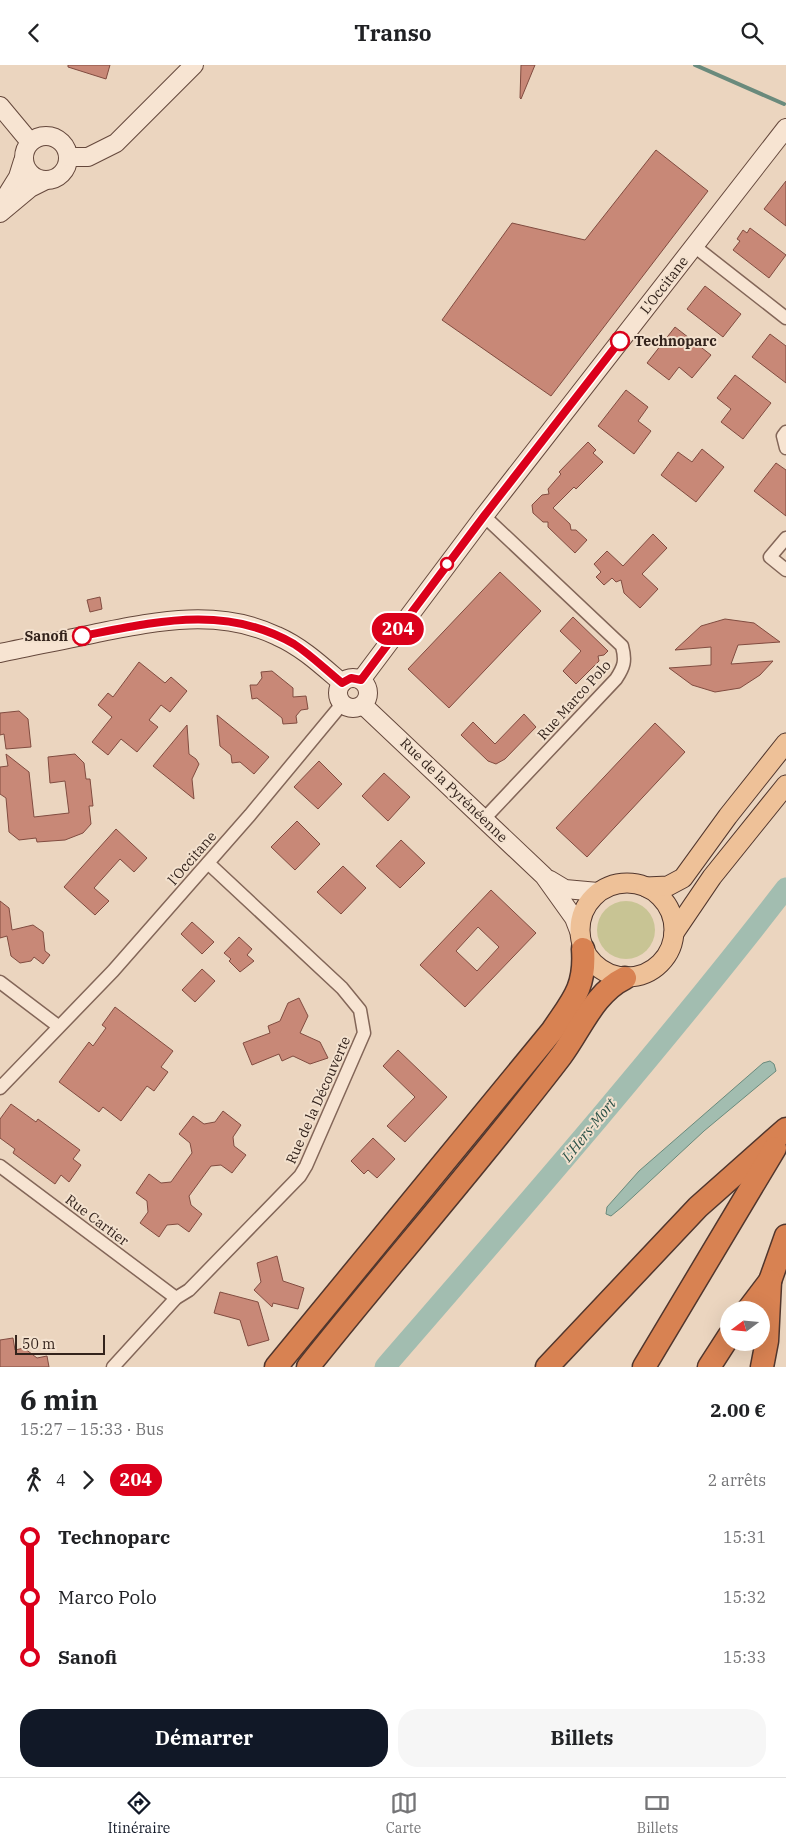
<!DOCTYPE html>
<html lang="fr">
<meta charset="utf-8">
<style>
:root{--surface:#fff;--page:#f6f6f6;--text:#202124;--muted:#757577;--line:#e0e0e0;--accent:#111827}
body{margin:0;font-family:"IBM Plex Serif",serif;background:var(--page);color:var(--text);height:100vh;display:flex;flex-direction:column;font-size:19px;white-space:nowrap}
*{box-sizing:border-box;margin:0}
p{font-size:16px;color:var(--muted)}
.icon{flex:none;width:28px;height:28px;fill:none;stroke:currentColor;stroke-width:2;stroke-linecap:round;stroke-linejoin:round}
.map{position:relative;height:1302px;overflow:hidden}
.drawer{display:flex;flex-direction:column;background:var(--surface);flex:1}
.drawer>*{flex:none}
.badge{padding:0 10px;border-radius:16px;font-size:18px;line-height:32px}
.needle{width:32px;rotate:254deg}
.tools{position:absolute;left:720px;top:1236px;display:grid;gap:10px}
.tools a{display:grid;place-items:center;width:50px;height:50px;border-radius:50%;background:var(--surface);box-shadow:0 5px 20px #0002;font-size:25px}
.scale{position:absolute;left:15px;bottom:12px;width:90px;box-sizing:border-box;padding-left:5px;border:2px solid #33231c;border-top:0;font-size:14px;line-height:18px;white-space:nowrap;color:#33231c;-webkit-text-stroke:4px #f3e1ce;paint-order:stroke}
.map>.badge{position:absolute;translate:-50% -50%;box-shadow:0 0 0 2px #fff}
.legs{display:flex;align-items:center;gap:8px;height:55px;padding:0 20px;font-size:16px}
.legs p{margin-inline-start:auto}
.summary{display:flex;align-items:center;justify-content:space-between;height:85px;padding:0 20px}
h1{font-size:28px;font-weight:700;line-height:38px}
.action{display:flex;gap:10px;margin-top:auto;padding:10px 20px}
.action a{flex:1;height:58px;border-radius:20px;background:var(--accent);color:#fff;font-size:20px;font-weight:700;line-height:58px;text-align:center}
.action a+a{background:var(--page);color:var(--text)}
ul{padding:0 20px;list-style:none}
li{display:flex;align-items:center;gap:18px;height:60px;font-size:19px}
li i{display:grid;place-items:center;width:8px;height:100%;margin:0 6px;background:currentColor}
li i::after{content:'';width:12px;height:12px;margin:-6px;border:4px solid;border-radius:50%;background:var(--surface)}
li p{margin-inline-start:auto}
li:first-child i{background:linear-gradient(#0000 50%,currentColor 0)}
li:last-child i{background:linear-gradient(currentColor 50%,#0000 0)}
header{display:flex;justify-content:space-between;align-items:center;height:65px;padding:0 20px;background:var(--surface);font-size:22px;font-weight:700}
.tab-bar{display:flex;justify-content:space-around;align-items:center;height:70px;border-top:1px solid var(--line);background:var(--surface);font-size:14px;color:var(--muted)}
.tab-bar a{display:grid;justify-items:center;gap:2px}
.tab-bar .on{color:var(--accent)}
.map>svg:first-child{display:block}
</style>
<header><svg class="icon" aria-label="back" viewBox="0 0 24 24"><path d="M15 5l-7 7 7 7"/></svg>Transo<svg class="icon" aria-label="search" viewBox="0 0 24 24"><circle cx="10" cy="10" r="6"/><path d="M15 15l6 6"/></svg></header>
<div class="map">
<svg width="786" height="1302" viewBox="0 0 786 1302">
<rect width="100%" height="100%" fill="#ebd5bf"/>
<circle fill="#c8c494" cx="626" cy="865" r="29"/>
<polygon fill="#a2bdb0" stroke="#6a8a7c" points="770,996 774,999 776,1006 704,1066 622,1142 611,1151 606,1149 607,1142 639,1106 763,998"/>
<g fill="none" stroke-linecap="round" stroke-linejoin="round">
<polyline stroke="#6a8a7c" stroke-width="4" points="695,0 784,39"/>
<path stroke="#a2bdb0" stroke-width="21" d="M385,1302C521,1145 658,988 786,823"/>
</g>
<g fill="#c88877" stroke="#814c40" fill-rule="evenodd">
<polygon points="68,0 110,0 106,14 68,2"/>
<polygon points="521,0 535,0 521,34 520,33"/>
<polygon points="656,85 708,126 551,331 442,255 512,158 585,175"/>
<polygon points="786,116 786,161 764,144"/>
<polygon points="750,163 786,190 769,213 733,185 740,176 737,174 743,165 747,168"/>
<polygon points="705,221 741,249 723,272 687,244"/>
<polygon points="675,262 711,290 692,313 679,302 669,315 647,298"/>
<polygon points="770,269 786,281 786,318 752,292"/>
<polygon points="735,310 771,338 743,374 721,357 731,344 717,333"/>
<polygon points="626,325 648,342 638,356 651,366 634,389 598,361"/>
<polygon points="588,377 596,385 593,388 603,397 576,424 574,422 553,443 570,459 571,465 576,465 587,475 575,488 548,462 548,457 543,457 533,448 532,440 542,430 549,429 548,424 561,409 559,407"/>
<polygon points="702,384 724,402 696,437 661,410 678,387 692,397"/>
<polygon points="776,398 786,405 786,451 754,426"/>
<polygon points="653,469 667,483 642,509 658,524 640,543 624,528 621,515 616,517 612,513 604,520 596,512 601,507 594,499 607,486 623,501"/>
<polygon points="500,507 541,546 449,643 408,604"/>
<polygon points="100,532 102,544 90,547 87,535"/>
<polygon points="573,552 608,586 604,590 598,591 599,596 576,619 563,606 581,586 560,566"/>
<polygon points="725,554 754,558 780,577 738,580 731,599 773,596 760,610 740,623 715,627 692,620 669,603 711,600 711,582 675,585 701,561"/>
<polygon points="139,597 165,618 171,612 187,626 170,647 161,640 149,655 158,662 137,687 121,674 108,690 92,677 112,652 98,640 108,628 113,632"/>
<polygon points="272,606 293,623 293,632 306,631 308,644 301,645 296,651 297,658 283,659 282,653 257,633 252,634 250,620 257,620 262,613 261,607"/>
<polygon points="19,646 28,654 31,682 6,684 4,669 0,670 0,648"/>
<polygon points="524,649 536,662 505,694 496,699 488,696 461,670 473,657 495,679"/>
<polygon points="217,650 269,692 254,709 240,697 232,698 231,690 220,681"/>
<polygon points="655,658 685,687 587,792 556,763"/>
<polygon points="187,660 189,689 196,694 199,699 192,714 194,734 153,701"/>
<polygon points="6,689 29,707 34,752 69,748 65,716 50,718 48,692 75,689 84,698 86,714 90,714 93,741 89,741 91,759 83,768 65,775 37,777 36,773 19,775 9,767 6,733 0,729 0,702 8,701"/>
<polygon points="319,696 342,719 318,744 294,722"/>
<polygon points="384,708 410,732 388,756 362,731"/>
<polygon points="297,756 320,779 295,805 271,782"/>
<polygon points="116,764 147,793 134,807 120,794 94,823 109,836 95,850 64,822"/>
<polygon points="401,775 425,798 400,823 376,801"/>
<polygon points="343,801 366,823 341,849 317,827"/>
<path d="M491,825L536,868L465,942L420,900ZM478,862L499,882L477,906L456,886Z"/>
<polygon points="0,836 9,843 12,865 33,860 43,867 45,886 50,890 43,899 34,892 31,896 20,898 11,891 7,871 0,873"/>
<polygon points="192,857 214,877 202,889 181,869"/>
<polygon points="239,872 252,884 247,890 254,896 240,907 229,896 231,894 224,888"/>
<polygon points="202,904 215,916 195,937 182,925"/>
<polygon points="299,933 308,951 300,968 320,977 328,993 310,999 293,991 282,996 279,989 252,1000 243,978 270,968 268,961 280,956 288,938"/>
<polygon points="115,942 173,986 161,1002 168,1007 154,1026 147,1021 121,1056 103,1042 99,1047 59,1017 89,977 93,981 106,963 102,960"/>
<polygon points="398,985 447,1032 405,1077 387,1061 415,1032 383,1001"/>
<polygon points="11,1039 36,1057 38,1054 80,1085 73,1094 81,1100 69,1117 61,1110 55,1119 13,1088 15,1084 0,1073 0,1054"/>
<polygon points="223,1046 241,1060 233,1072 234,1081 246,1090 232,1108 221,1100 211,1101 189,1131 191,1140 202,1149 189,1167 178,1159 167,1160 159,1172 140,1158 148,1147 147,1136 136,1128 149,1109 161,1118 171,1117 184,1099 192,1088 190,1078 179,1069 193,1051 204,1059 215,1057"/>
<polygon points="373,1073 395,1094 377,1113 368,1105 364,1109 351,1096"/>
<polygon points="277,1191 283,1216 304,1223 298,1244 273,1238 272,1242 254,1225 261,1217 257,1198"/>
<polygon points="220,1227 258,1237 269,1275 248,1281 240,1255 214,1248"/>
<polygon points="13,1273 15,1285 24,1283 37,1293 47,1291 49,1302 0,1302 0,1275"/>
</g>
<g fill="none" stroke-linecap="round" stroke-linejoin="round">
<defs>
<g id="street">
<polyline points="694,181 786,253"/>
<polyline points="786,367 783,371 786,383"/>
<path d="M484,451L622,581C626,596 624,602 616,614L484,754"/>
<polyline points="786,473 770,492 786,505"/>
<polyline points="0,917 58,961"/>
<polyline points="0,1023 113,906 250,750 342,639"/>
<polyline points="0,1101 176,1233"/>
<polyline points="113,1302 176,1233 189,1225 300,1111 306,1101 364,968 360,945 342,923 208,798"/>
</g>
<g id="secondary">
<polyline points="0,41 30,77"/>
<circle cx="46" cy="93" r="22"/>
<polyline points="68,92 88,92 116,78 194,0"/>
<polyline points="0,141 18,112 23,96"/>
<polyline points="0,148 30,123 44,116"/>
<path d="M0,588C32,581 65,575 97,568C157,556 219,543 277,571C302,582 321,600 342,618"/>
<circle cx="353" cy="628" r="15"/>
<polyline points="361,615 484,451 786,63"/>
<polyline points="363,640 544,811 574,853 579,866"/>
<polyline points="550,815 565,824 598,827"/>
</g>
<g id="primary">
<circle cx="627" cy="865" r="47"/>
<polyline points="646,822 668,821 683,813 728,751 786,678"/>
<polyline points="674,868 712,812 786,720"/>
</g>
<g id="highway">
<polyline points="748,1245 770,1216 786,1171"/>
<path d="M276,1302L552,966C572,936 586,923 583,884"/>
<path d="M308,1302C391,1198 480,1097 561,991C581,964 594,928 625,913"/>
<polyline points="547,1302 698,1142 786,1064"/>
<polyline points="644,1302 775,1083"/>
<polyline points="709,1302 729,1271"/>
<polyline points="762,1302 767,1276 770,1216"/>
</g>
</defs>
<use href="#street" stroke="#836658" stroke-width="15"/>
<use href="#secondary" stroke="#65483c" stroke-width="20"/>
<use href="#primary" stroke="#51362d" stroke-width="21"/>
<use href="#highway" stroke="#51362d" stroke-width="25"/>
<use href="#street" stroke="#f7e4d2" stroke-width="12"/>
<use href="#secondary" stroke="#f7e4d2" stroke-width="18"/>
<use href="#primary" stroke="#eec198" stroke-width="19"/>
<use href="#highway" stroke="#d88252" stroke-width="22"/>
</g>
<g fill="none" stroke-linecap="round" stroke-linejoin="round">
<defs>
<path id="line-1" d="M82,571C155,557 225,539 294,579C311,590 326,605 342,618L351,613L361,615L484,451L620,276"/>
</defs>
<use href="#line-1" stroke="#fff" stroke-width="11"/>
<use href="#line-1" stroke="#db001b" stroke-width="8"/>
</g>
<g fill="#fff" stroke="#db001b" stroke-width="2.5">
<circle cx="620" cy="276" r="9"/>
<circle cx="447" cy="499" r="6"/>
<circle cx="82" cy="571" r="9"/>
</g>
<g text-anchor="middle" stroke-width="4" stroke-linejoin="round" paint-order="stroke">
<g font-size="14" fill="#33231c" stroke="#f3e1ce">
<text transform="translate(664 220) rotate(-52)" y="5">L'Occitane</text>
<text transform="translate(574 635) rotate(-48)" y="5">Rue Marco Polo</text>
<text transform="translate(454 725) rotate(44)" y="5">Rue de la Pyrénéenne</text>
<text transform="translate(192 793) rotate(-49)" y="5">l'Occitane</text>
<text transform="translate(318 1035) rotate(-66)" y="5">Rue de la Découverte</text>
<text transform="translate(97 1155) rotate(37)" y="5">Rue Cartier</text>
</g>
<g font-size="14" font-weight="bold" fill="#33231c" stroke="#f3e1ce" text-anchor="start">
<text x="634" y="281">Technoparc</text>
<text x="68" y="576" text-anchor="end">Sanofi</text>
</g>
<g font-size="15" font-style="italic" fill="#2c5248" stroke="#f3e1ce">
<text transform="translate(589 1065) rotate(-51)" y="5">L'Hers-Mort</text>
</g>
</g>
</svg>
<div class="tools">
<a><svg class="needle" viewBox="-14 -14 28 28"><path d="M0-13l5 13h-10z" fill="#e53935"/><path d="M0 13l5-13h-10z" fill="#757577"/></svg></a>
</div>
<div class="scale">50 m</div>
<b class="badge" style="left:398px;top:564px;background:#db001b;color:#fff">204</b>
</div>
<section class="drawer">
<div class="summary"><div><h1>6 min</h1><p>15:27 – 15:33 · Bus</p></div><b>2.00 €</b></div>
<div class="legs"><svg class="icon" aria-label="walk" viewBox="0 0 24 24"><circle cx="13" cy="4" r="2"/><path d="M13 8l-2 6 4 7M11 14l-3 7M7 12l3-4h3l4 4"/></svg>4<svg class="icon" aria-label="forward" viewBox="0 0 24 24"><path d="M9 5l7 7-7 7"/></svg><b class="badge" style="background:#db001b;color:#fff">204</b><p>2 arrêts</p></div>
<ul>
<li><i style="color:#db001b"></i><b>Technoparc</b><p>15:31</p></li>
<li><i style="color:#db001b"></i><span>Marco Polo</span><p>15:32</p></li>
<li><i style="color:#db001b"></i><b>Sanofi</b><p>15:33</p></li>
</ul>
<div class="action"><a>Démarrer</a><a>Billets</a></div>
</section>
<nav class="tab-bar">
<a class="on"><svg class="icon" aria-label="directions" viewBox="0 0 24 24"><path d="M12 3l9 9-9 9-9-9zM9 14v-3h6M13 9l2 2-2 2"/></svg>Itinéraire</a>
<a><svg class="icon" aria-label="map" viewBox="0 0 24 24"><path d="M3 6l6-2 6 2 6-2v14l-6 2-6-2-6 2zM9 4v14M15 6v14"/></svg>Carte</a>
<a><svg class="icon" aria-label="tickets" viewBox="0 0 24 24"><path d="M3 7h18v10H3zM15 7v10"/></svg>Billets</a>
</nav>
